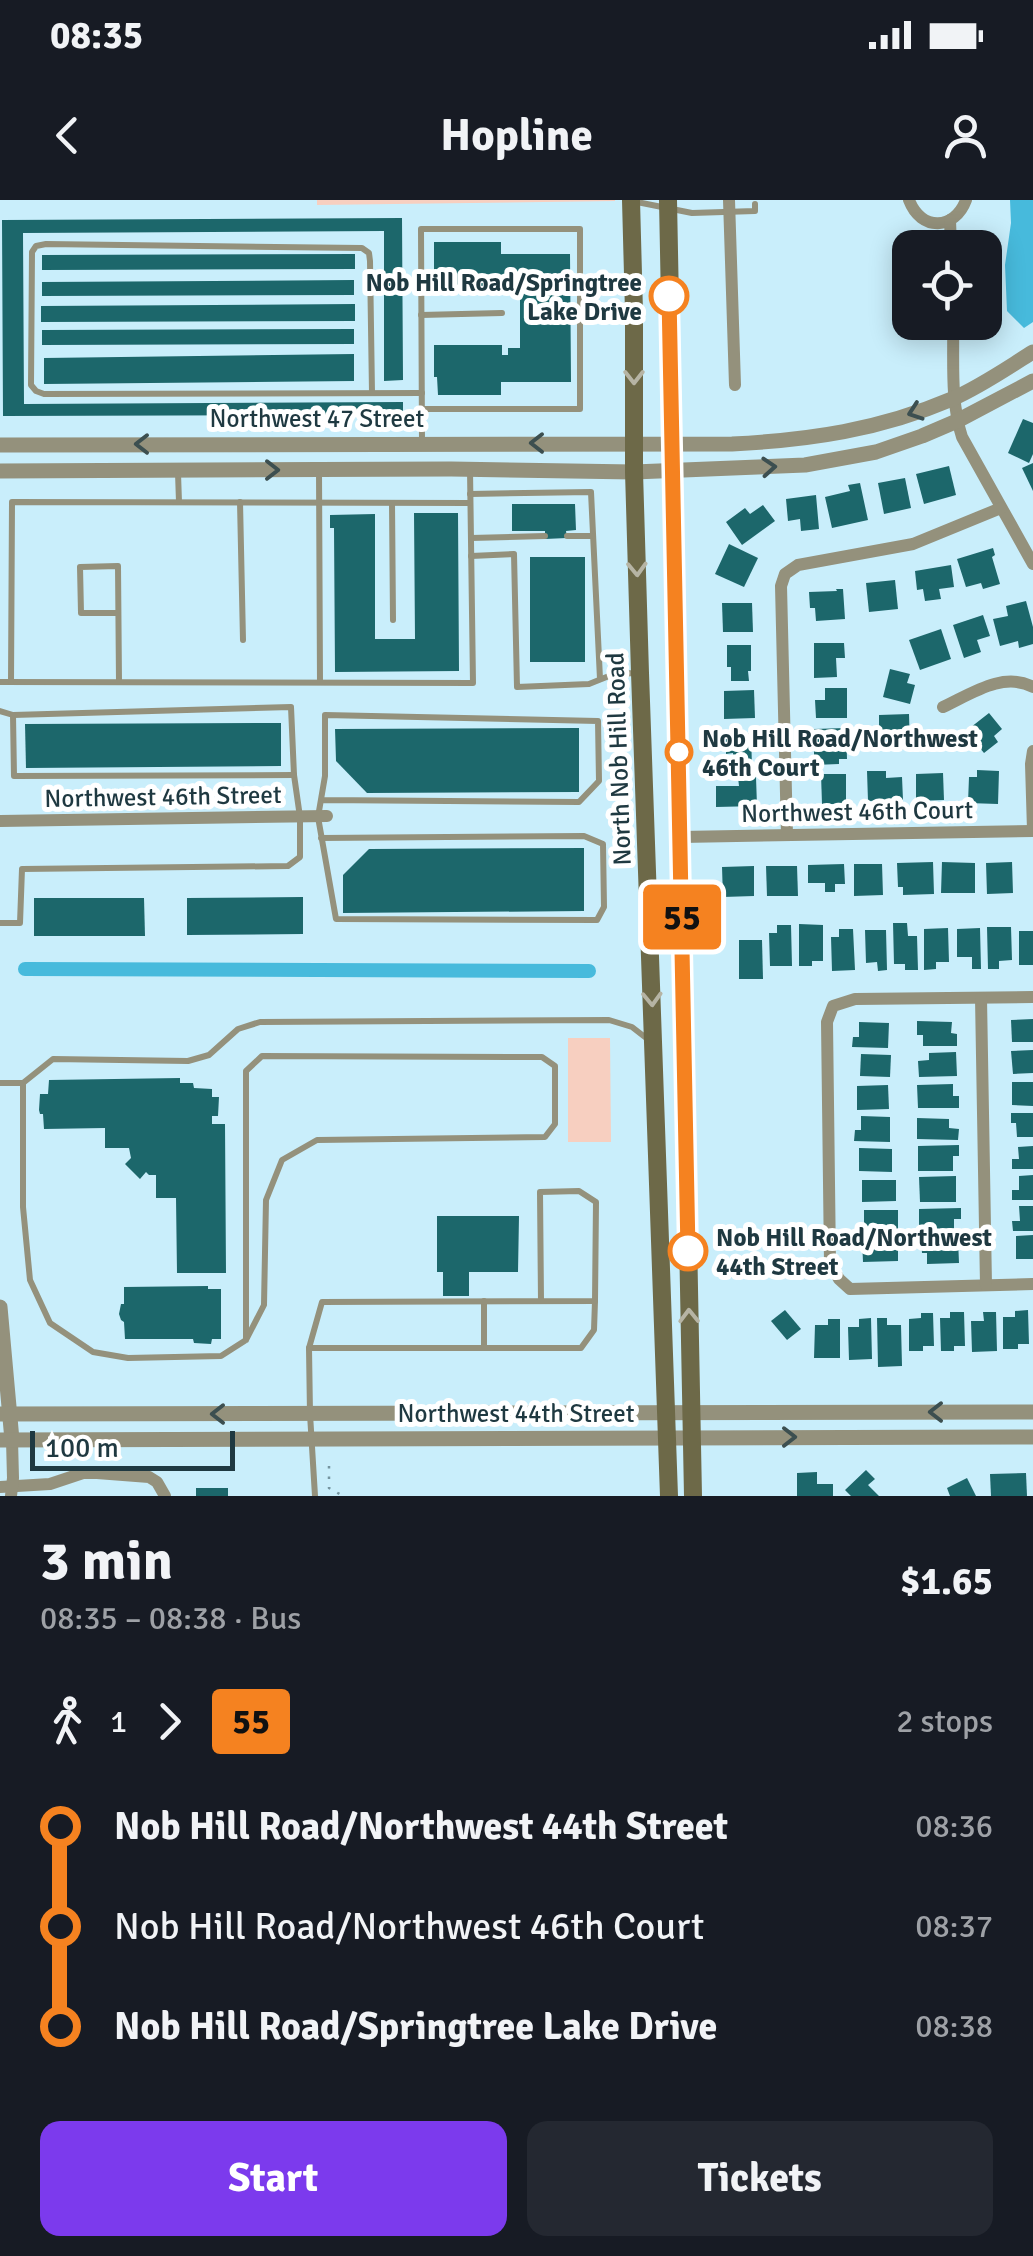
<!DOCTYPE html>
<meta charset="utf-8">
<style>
:root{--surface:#171b24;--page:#242831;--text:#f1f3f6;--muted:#9ea1a6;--accent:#7c3aed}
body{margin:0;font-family:Signika,sans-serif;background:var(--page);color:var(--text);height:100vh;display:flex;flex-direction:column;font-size:38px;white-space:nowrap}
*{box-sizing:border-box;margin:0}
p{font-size:32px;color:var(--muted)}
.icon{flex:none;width:55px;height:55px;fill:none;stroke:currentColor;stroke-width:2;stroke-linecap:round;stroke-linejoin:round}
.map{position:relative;height:1296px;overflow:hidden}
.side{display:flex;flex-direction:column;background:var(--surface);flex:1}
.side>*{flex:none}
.badge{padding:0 20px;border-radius:8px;font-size:35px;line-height:65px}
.buttons{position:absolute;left:892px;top:30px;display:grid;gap:20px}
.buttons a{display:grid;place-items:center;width:110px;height:110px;border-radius:20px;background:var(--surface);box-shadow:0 5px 25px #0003;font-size:50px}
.scale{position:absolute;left:30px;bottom:25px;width:205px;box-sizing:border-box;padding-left:10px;border:5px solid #1f3941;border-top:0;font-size:28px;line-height:35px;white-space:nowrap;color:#1f3941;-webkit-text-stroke:8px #fff;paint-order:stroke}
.map>.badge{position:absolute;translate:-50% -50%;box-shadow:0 0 0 5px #fff}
.legs{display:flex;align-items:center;gap:15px;height:110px;padding:0 40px;font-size:32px}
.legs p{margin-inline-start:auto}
.headline{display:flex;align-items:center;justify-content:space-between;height:170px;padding:0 40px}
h1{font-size:55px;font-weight:700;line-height:75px}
.primary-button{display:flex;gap:20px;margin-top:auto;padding:20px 40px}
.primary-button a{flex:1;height:115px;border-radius:20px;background:var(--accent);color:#fff;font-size:40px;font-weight:700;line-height:115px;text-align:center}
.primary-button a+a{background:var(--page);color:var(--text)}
ul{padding:0 40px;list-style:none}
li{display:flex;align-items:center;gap:35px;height:100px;font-size:38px}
li i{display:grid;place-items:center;width:15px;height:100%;margin:0 12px;background:currentColor}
li i::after{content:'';width:25px;height:25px;margin:-12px;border:8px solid;border-radius:50%;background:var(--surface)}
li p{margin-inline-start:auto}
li:first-child i{background:linear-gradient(#0000 50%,currentColor 0)}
li:last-child i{background:linear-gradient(currentColor 50%,#0000 0)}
.status{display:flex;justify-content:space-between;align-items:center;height:70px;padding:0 50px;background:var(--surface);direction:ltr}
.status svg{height:28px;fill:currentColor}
header{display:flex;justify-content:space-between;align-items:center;height:130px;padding:0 40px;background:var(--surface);font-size:45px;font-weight:700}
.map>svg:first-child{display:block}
</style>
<div class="status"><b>08:35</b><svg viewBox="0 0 49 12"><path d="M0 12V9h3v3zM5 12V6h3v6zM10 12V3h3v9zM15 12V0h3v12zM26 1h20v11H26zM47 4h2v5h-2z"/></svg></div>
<header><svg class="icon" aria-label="back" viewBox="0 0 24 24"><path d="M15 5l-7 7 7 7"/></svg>Hopline<svg class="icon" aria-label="person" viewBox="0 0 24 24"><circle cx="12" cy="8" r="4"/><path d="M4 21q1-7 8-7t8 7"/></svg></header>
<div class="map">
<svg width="1033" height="1296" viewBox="0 0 1033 1296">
<rect width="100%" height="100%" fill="#c9eefb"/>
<g fill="#f7cfc0">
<polygon points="317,0 615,0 615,1 317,5"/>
<polygon points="568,838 610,838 611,942 568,942"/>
</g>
<polygon fill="#47badc" points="1010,0 1033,0 1033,122 1024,128 1007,111 1005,65 1011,23"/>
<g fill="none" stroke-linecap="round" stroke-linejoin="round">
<polyline stroke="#47badc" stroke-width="14" points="25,769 589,771"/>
</g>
<g fill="#1c676b">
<polygon points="402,18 403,180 384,181 384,31 23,33 24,204 403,202 403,215 3,216 2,20"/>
<polygon points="434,42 501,42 501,54 570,54 571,182 501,182 501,195 438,195 437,177 434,177 434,145 502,145 502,155 508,155 508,148 520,148 520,75 500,75 500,92 434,93"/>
<polygon points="355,54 355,69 42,70 42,55"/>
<polygon points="354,80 354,95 42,96 42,82"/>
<polygon points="355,104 355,121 41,122 41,106"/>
<polygon points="354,129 354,144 42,145 42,130"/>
<polygon points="354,154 354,181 44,184 44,158"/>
<polygon points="1023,219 1033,223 1033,254 1029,263 1008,253"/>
<polygon points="1033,263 1033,291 1022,268"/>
<polygon points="949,266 956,295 924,304 916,274"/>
<polygon points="905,278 911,308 884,314 878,283"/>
<polygon points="860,283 868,320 832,328 825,297 850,291 848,285"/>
<polygon points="816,295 819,329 801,331 800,319 788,321 786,299"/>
<polygon points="512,304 575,304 576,330 566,331 567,338 545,339 545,331 512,331"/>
<polygon points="763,305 775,321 742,345 726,322 745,308 750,314"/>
<polygon points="414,313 458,313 459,471 335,472 334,328 330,328 330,315 375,314 375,439 415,439"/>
<polygon points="729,344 758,358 744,387 715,374"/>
<polygon points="993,348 995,355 992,357 1000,384 983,389 981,383 966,387 957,359"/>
<rect x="530" y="357" width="55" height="105"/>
<polygon points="951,365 954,387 939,389 941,399 925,401 923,389 917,390 915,371"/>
<polygon points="895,380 898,409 869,412 866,383"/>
<polygon points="836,389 843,389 845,419 816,421 815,408 810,408 809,392 837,391"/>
<polygon points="1026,401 1033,427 1033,444 1019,448 1018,441 1000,446 993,419 1008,416 1006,406"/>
<polygon points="722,403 752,403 753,432 723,432"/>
<polygon points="983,415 990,436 977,440 981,452 964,458 953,425"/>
<polygon points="941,429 951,459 920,470 909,440"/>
<polygon points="814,443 844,443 845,458 836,458 837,477 814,478"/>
<polygon points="727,445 751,445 751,471 748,471 749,481 731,481 731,467 727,467"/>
<polygon points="890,469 910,474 907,483 915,485 910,504 883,497"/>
<polygon points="825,488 847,488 847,518 816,518 815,500 825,500"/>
<polygon points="754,490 755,518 724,519 724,491"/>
<polygon points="989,513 1002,529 994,536 998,542 984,553 966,531"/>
<polygon points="909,514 910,549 887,550 887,532 879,532 879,515"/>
<polygon points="281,523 281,566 26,568 25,524"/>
<polygon points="579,528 579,592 367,593 336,561 335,529"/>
<polygon points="846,528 847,559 839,559 839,564 814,565 814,529"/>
<polygon points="726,533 751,533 752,567 733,568 733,553 726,554"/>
<polygon points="977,570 999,571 998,604 968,603 969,577 977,577"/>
<polygon points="867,571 886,571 886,578 902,577 903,600 868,601"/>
<polygon points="943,573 944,600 916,601 916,574"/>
<polygon points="821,574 846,574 846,604 822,604"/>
<polygon points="738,577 756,577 757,606 716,607 716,586 739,586"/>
<polygon points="584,648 584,711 343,713 343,675 369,649"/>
<polygon points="933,662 934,694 903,695 903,687 898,687 897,663"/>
<polygon points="942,662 975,663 975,693 941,693"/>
<polygon points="1012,662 1013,693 987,694 986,663"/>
<polygon points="844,664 845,684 835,684 835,692 825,692 825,683 808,683 808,665"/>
<polygon points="854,664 882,664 883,695 854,696"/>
<polygon points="754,666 754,696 723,697 722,667"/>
<polygon points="766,666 797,666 798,696 767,696"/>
<polygon points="303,697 303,734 187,735 187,698"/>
<polygon points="34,698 144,698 145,736 34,736"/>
<polygon points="893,723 907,723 908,736 917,736 918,770 905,770 905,764 894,764"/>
<polygon points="799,724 823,725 823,761 812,761 812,766 799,766"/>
<polygon points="777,725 791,725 792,766 770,766 769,733 777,733"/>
<polygon points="987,727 1011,727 1012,760 999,761 999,769 988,769"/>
<polygon points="948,728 949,762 936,762 936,769 924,770 924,729"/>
<polygon points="980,728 981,769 972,769 972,757 957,757 957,729"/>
<polygon points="839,729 853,729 855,770 832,771 831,737 839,737"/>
<polygon points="865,730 886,730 887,770 878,771 877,762 866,763"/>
<rect x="1019" y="731" width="14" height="34"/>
<polygon points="739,740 762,740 763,779 739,779"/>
<polygon points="1033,819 1033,842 1012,842 1011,820"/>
<polygon points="917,821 952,822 951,833 957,834 957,846 923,846 923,835 917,835"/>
<polygon points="859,822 889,823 888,848 852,847 853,837 859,837"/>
<polygon points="1033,850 1033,873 1013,874 1011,851"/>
<polygon points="956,852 957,876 919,877 918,861 929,860 929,853"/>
<polygon points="861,854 891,855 890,877 860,876"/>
<polygon points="180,878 180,883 193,883 194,888 212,889 212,897 219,897 218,916 212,916 212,924 225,924 226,1073 177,1073 176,998 156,998 156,975 149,975 146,972 140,979 125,964 131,958 129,948 105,948 105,928 44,929 43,914 40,914 39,910 40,894 48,894 49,880"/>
<polygon points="1012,882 1033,882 1033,906 1012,905"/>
<polygon points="953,884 953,896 959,896 959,908 918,908 917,885"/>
<polygon points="888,885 889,909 857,910 857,886"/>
<polygon points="1011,913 1033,913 1033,937 1017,937 1016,923 1011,923"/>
<polygon points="861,916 890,917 890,942 854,941 855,930 861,930"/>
<polygon points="917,918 949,919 949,928 959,929 958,940 917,939"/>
<polygon points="959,945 959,956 953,956 953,971 918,971 918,946"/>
<polygon points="1033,946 1033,969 1012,969 1012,959 1019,959 1018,947"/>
<polygon points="859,948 892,949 892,972 859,971"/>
<polygon points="1033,975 1033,1000 1012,1000 1012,990 1019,990 1019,976"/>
<polygon points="956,976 956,1002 920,1002 919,977"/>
<polygon points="862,980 896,980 896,1001 862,1002"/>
<polygon points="1019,1006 1033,1006 1033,1031 1013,1031 1012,1021 1020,1021"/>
<polygon points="961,1008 961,1019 954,1019 954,1032 919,1033 919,1009"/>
<polygon points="864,1010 898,1010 898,1034 857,1035 857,1024 864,1024"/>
<polygon points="437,1016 519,1016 518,1072 469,1072 469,1096 443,1096 443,1072 437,1072"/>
<polygon points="1033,1035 1033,1059 1016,1059 1016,1036"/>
<polygon points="898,1037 898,1061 863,1062 862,1039"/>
<polygon points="958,1039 959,1063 927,1064 927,1053 922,1053 921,1040"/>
<polygon points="208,1086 208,1089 221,1089 221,1139 212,1139 211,1144 194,1143 193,1139 125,1139 124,1122 121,1120 119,1114 121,1104 124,1104 124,1087"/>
<polygon points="785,1110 801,1129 787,1140 771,1121"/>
<polygon points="1028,1110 1029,1144 1018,1144 1018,1149 1003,1149 1003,1117 1015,1117 1015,1111"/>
<polygon points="950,1112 964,1112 965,1146 954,1146 954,1151 941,1151 940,1118 950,1118"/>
<polygon points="983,1112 996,1112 997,1151 972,1152 971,1121 984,1121"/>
<polygon points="921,1113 933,1113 934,1146 923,1146 923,1151 909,1151 909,1119 921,1118"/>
<polygon points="871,1118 872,1159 849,1160 848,1127 859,1127 859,1119"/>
<polygon points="877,1118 887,1118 887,1125 901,1125 902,1166 878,1167"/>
<polygon points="828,1119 840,1119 840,1158 814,1158 815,1125 828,1125"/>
<polygon points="866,1270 875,1279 868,1285 879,1296 851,1296 845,1290"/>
<polygon points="817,1272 817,1284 833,1284 833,1296 797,1296 797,1273"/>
<polygon points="1026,1273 1027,1296 991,1296 990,1274"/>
<polygon points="967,1278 976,1296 950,1296 947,1288"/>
<rect x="196" y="1288" width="32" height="8"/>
</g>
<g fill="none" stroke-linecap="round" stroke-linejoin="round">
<polyline stroke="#7595a0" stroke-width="2.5" stroke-dasharray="2.5 8" stroke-linecap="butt" points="329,1266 329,1288 343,1296"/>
<g stroke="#94917c" stroke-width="6">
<polyline points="632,1 692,13 755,11 755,4"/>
<polyline points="421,115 502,113"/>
<polyline points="372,193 370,61 369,53 362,48 46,44 36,46 32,52 31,185 36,191 44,194 422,193"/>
<polyline points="422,209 580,209 580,29 421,29 422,242"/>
<polyline points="319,270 320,482"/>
<polyline points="178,273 179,302"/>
<polyline points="470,294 591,292 600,479"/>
<polyline points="240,302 243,440"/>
<polyline points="392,303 393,420"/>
<polyline points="567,336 592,336"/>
<polyline points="471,338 545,336"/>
<polyline points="471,356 514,354 517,487 589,484 614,474 636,473"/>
<polyline points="118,413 81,413 80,367 118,366 119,482"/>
<polyline points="0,482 473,483 470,270"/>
<polyline points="11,482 12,302 470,303"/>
<polyline points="0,511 13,515 291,507 294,575 300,617 300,657 288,666 22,669 20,723 0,723"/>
<polyline points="13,515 14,576 294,575"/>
<polyline points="321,638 584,636 603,644 604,707 597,720 336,719 318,617 325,576 325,515 598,521 599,581 579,602 322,600"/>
<polyline points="0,883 23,883 23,1007 30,1080 50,1123 93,1152 128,1158 221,1156 246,1140 264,1105 266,1000 282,960 317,940 545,937 555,924 555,866 542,857 262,856 246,871 246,1140"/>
<polyline points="23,883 53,859 188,861 209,855 238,829 260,822 609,820 632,827 650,841"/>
<polyline points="484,1101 484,1148"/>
<polyline points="309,1148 581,1148 594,1130 595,1101"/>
<path d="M315,1296L310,1214L309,1148L322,1102C413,1101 504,1101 595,1101L596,1002L579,991L540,992L541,1101"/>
</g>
<g stroke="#94917c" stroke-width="12">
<polyline points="729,0 735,185"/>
<path d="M909,0C921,32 955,30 966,0"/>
<polyline points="950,20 951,48"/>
<path d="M953,122C954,160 950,200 962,237L1033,364"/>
<path d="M943,507C971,494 1003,471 1033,487"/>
<polyline points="1033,551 1031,564 1033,630"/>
<polyline points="0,621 327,616"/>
<polyline points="787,635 781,386 785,374 798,365 913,344 1001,308"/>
<polyline points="681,637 1033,631"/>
<polyline points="1033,797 855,799 833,806 827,822 830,1063 839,1079 850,1089 1033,1084"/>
<polyline points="981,798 986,1085"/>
<polyline points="0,1287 50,1284 83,1273 97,1273 149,1277 157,1282 165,1296"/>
<polyline points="11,1296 13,1278 12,1240"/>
</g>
<g stroke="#94917c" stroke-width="15">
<path d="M0,245L732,244C810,240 879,230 952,199C980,187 1007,168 1033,152"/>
<polyline points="0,271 451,269 634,272 805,265 876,252 922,236 957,221 1033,181"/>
<polyline points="0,1107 12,1240"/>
<polyline points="0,1214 1033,1212"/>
<polyline points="0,1240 1033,1237"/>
</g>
<g stroke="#6d6948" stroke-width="18">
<polyline points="631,0 634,112 634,272 640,473 669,1296"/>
<polyline points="668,0 693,1296"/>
</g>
</g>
<defs><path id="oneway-chevron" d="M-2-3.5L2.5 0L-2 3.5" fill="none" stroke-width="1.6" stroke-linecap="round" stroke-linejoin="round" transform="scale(2.5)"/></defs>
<g stroke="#b6b4a4">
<use href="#oneway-chevron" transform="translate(634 177) rotate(90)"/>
<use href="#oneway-chevron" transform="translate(637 369) rotate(88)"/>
<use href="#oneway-chevron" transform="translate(652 799) rotate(88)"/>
<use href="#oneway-chevron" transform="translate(689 1116) rotate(-91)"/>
</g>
<g stroke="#3c4f50">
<use href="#oneway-chevron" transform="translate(915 212) rotate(161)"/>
<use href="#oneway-chevron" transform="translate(537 243) rotate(180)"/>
<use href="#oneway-chevron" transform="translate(142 244) rotate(180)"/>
<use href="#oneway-chevron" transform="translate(769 267) rotate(-4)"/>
<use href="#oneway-chevron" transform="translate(272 270)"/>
<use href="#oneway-chevron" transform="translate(936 1212) rotate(180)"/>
<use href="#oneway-chevron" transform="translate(218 1214) rotate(-180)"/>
<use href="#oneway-chevron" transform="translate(789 1237)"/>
</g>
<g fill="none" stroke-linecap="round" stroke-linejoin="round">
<defs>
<polyline id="line-1" points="669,96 688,1051"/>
</defs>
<use href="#line-1" stroke="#fff" stroke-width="22"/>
<use href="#line-1" stroke="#f58220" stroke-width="15"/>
</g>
<g fill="#fff" stroke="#f58220" stroke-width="5">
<circle cx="669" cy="96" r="18"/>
<circle cx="679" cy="552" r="12"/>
<circle cx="688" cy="1051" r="18"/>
</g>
<g text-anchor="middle" stroke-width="10" stroke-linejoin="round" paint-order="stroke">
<g font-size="25" font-weight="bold" fill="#1f3941" stroke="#fff" text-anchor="start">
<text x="642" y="91" text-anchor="end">Nob Hill Road/Springtree<tspan x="642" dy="29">Lake Drive</tspan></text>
<text x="702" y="547">Nob Hill Road/Northwest<tspan x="702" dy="29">46th Court</tspan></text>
<text x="716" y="1046">Nob Hill Road/Northwest<tspan x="716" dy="29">44th Street</tspan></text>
</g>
<g font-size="25" fill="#1f3941" stroke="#fff">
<text x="317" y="227">Northwest 47 Street</text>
<text transform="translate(618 559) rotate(-92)" y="9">North Nob Hill Road</text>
<text transform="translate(163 596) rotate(-1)" y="9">Northwest 46th Street</text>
<text transform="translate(857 611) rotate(-1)" y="9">Northwest 46th Court</text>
<text x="516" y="1222">Northwest 44th Street</text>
</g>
</g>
</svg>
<div class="buttons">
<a><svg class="icon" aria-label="locate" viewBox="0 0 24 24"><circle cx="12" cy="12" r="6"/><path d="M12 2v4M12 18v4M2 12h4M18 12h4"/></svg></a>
</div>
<div class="scale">100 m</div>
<b class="badge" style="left:682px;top:717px;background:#f58220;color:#111">55</b>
</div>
<section class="side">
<div class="headline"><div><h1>3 min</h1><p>08:35 – 08:38 · Bus</p></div><b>$1.65</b></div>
<div class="legs"><svg class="icon" aria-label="walk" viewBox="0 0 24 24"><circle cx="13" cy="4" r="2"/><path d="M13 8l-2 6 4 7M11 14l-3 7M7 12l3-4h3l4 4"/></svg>1<svg class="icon" aria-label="forward" viewBox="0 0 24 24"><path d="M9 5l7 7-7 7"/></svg><b class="badge" style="background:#f58220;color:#111">55</b><p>2 stops</p></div>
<ul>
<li><i style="color:#f58220"></i><b>Nob Hill Road/Northwest 44th Street</b><p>08:36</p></li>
<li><i style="color:#f58220"></i><span>Nob Hill Road/Northwest 46th Court</span><p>08:37</p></li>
<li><i style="color:#f58220"></i><b>Nob Hill Road/Springtree Lake Drive</b><p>08:38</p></li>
</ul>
<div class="primary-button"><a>Start</a><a>Tickets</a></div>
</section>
